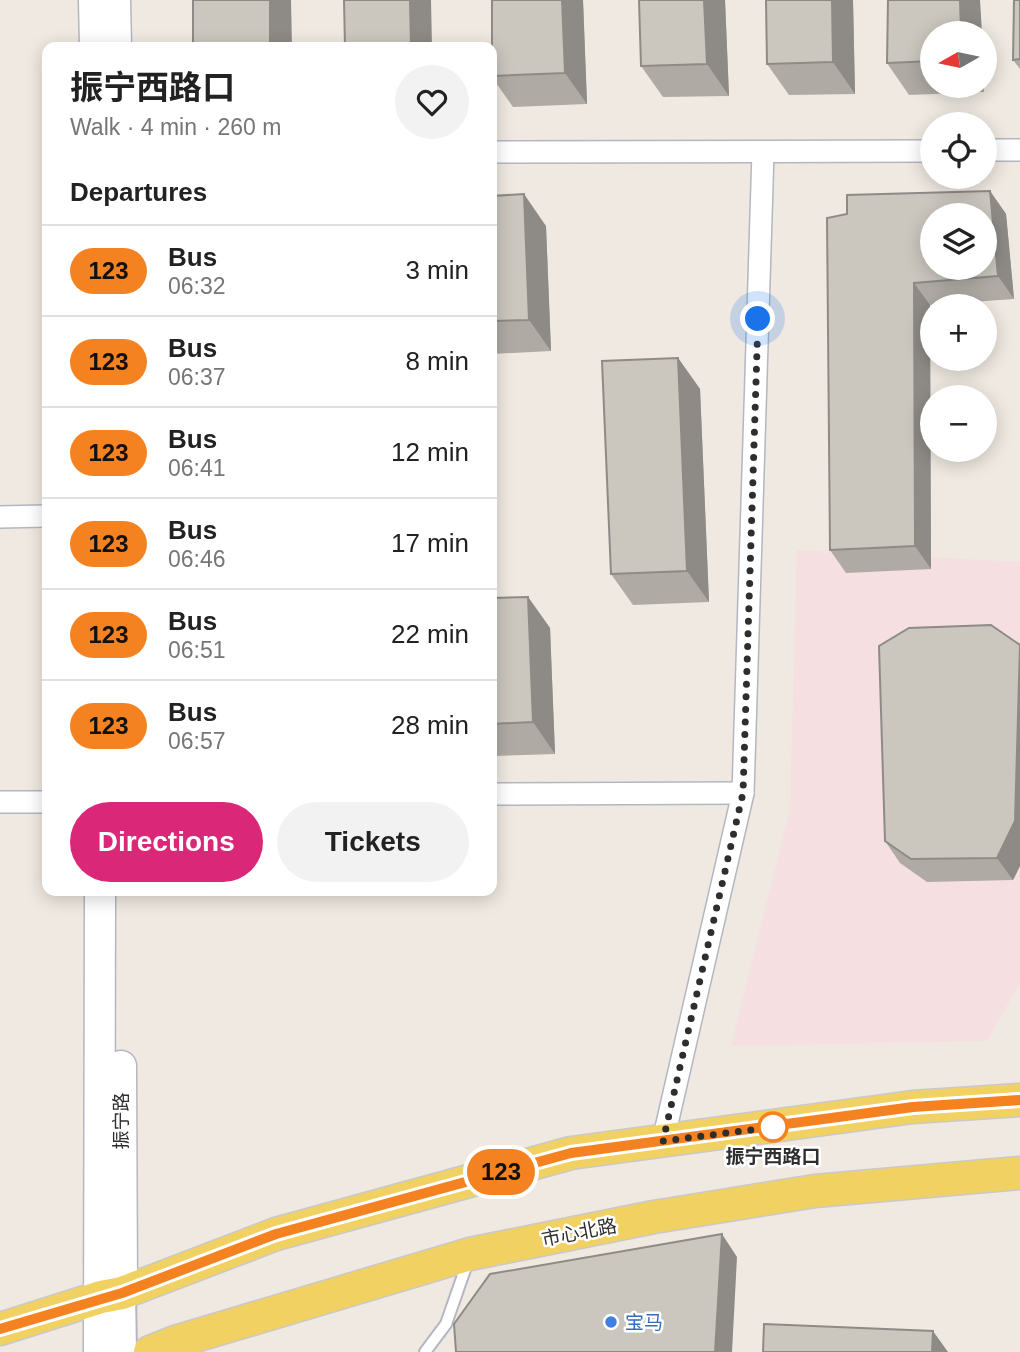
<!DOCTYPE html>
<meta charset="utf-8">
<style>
:root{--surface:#fff;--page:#f2f2f2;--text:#222;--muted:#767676;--line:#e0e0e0;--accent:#db2777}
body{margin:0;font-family:Helvetica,"Noto Sans SC",sans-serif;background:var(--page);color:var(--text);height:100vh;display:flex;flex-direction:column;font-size:26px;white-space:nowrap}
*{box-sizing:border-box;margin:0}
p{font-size:23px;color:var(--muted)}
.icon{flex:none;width:38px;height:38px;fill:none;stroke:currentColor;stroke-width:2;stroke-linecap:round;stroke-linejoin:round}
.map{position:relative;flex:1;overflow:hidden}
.sheet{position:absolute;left:42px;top:42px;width:455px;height:854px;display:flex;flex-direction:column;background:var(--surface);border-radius:14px;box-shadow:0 4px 18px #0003}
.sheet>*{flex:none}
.badge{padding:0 14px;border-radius:23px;font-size:24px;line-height:46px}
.needle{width:46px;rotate:261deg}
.buttons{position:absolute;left:920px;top:21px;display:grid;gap:14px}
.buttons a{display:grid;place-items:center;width:77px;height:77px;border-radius:50%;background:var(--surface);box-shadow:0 4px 18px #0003;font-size:35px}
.you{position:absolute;width:35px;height:35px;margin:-18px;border:5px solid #fff;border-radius:50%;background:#1a73e8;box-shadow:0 0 0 10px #1a73e833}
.map>.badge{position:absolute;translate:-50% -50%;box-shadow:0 0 0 4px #fff}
h2{padding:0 28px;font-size:26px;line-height:63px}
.round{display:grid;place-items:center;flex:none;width:74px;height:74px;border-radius:37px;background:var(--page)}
.headline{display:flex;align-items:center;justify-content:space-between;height:119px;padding:0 28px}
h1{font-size:33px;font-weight:700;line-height:52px}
.primary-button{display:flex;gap:14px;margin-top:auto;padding:14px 28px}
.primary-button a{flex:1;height:80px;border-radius:42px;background:var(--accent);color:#fff;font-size:28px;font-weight:700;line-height:80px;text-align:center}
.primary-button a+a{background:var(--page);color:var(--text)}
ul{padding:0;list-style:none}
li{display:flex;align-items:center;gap:21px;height:91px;padding:0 28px;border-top:2px solid var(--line)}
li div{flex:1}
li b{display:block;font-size:26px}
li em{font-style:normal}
li .badge{min-width:77px;font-weight:700;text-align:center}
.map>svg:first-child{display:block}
</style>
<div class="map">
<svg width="1020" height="1352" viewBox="0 0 1020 1352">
<rect width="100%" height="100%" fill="#efe9e1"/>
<polygon fill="#f5dfe0" points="797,550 1020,562 1020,983 987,1041 731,1046 790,809"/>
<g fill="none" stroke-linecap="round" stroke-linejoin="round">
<defs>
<polyline id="service" points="425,1352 446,1324 468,1261"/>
<g id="minor">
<polyline points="985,150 1020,150"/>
<polyline points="492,152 933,151"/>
<polyline points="0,517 47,516"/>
<polyline points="492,794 743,793"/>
<polyline points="0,802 47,802"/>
<polyline points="663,1141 743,793 763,152"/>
</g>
<polyline id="tertiary" points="122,1293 123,1352"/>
<g id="secondary">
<polyline points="94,0 95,47"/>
<polyline points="115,0 116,47"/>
<polyline points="121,1066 122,1293"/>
<polyline points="99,1352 100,891"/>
</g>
<g id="primary">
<polyline points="0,1329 101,1297 122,1293 276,1234 571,1153 913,1107 1020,1100"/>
<polyline points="150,1352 175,1342 470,1254 654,1217 815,1191 1020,1173"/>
</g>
</defs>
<use href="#service" stroke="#b4b7c1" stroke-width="14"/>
<use href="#minor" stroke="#b4b7c1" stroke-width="24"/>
<use href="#tertiary" stroke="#b4b7c1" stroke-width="30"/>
<use href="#secondary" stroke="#b4b7c1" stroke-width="33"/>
<use href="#primary" stroke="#c9c9c9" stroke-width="35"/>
<use href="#service" stroke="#fff" stroke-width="10"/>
<use href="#minor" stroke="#fff" stroke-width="21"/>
<use href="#tertiary" stroke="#fff" stroke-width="26"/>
<use href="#secondary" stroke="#fff" stroke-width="30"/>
<use href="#primary" stroke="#f2d163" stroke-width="32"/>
</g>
<g fill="#afaba4">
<polygon points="583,0 587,104 513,107 492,77 492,47"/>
<polygon points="725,0 729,96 663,97 641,66"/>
<polygon points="766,0 853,0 855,94 789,95 767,64"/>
<polygon points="1020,0 1020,69 1013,60"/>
<polygon points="933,33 933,86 984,86 984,92 909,95 887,63"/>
<polygon points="990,191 1006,214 1014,299 930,305 931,569 846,573 830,550 847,214"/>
<polygon points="492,196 546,226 551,351 492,354"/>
<polygon points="678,358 700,389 709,602 633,605 611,574"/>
<polygon points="528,597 550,628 555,754 492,756 492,598"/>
<polygon points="1020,645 1020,866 1013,880 927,882 900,863 885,841"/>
</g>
<g fill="#8e8b86">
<polygon points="270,0 291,0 292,47 270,47"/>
<polygon points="410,0 431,0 432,47 411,47"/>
<polygon points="562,0 583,0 587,104 565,73"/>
<polygon points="704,0 725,0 729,96 707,64"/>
<polygon points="832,0 853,0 855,94 833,62"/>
<polygon points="960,0 980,0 982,33 961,33"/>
<polygon points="990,191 1006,214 1014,299 998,276"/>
<polygon points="524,194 546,226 551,351 529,320"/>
<polygon points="914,283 930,305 931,569 915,546"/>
<polygon points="678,358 700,389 709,602 687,571"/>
<polygon points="528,597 550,628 555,754 533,722"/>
<polygon points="1020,647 1020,866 1013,880 997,858"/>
<polygon points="722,1234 737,1257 732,1352 715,1352"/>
<polygon points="933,1331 948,1352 932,1352"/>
</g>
<g fill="#cbc7bf" stroke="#8e8b86" stroke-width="2" fill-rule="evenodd">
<rect x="193" y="0" width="77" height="47"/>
<polygon points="344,0 410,0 411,47 345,47"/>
<polygon points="492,0 562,0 565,73 492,76"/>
<polygon points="639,0 704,0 707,64 641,66"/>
<polygon points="766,0 832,0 833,62 767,64"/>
<polygon points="888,0 960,0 961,33 933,33 933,61 887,63"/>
<polygon points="1014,0 1020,0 1020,59 1013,60"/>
<path d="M990,191L998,276L914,283L915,546L830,550L827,218L847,214V195ZM933,215H985V268H933Z"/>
<polygon points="524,194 529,320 492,321 492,196"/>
<polygon points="678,358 687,571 611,574 602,361"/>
<polygon points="528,597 533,722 492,724 492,598"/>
<polygon points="991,625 1020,645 1015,821 997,858 911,859 885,841 879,646 909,628"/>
<polygon points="722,1234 715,1352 456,1352 454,1324 490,1274"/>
<polygon points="764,1324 933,1331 932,1352 763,1352"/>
</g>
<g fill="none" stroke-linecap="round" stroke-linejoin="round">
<defs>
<polyline id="line" points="0,1329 122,1293 276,1234 571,1153 913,1107 1020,1100"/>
</defs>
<use href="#line" stroke="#fff" stroke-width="16"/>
<use href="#line" stroke="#f58220" stroke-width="10"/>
<polyline stroke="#2e2e2e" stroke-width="7" stroke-dasharray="0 12.6" points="758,319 743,793 663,1141 782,1126 773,1127"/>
</g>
<circle fill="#fff" stroke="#f58220" stroke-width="3.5" cx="773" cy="1127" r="14"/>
<circle fill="#3f7fe0" stroke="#fff" stroke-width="2.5" cx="611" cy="1322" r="7"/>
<g text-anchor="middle" stroke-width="5" stroke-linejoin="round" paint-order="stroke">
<g font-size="19" fill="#2e2e2e" stroke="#fff">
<text transform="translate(121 1121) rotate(-90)" y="7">振宁路</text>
<text transform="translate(579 1232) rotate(-11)" y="7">市心北路</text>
</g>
<g font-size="19" font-weight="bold" fill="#2e2e2e" stroke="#fff">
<text x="773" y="1163">振宁西路口</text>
</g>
<g font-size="19" fill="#366cbe" stroke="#fff" text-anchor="start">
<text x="625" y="1329">宝马</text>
</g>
</g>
</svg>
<div class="buttons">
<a><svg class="needle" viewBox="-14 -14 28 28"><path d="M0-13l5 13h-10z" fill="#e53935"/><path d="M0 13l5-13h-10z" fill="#767676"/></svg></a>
<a><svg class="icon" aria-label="locate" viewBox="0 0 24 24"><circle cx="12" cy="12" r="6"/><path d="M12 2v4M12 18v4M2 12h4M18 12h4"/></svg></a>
<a><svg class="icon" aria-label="layers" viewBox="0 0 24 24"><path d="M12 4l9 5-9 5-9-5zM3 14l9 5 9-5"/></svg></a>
<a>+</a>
<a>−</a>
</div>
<div class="you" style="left:758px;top:319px"></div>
<b class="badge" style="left:501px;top:1172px;background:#f58220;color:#111">123</b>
<section class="sheet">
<div class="headline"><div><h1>振宁西路口</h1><p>Walk · 4 min · 260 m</p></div><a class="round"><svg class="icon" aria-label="heart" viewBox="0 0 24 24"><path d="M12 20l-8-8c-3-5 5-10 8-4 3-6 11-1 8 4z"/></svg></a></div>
<h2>Departures</h2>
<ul>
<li><span class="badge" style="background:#f58220;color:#111">123</span><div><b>Bus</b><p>06:32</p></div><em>3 min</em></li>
<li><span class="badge" style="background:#f58220;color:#111">123</span><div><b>Bus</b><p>06:37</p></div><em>8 min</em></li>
<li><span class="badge" style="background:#f58220;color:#111">123</span><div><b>Bus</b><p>06:41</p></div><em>12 min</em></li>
<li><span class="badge" style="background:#f58220;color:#111">123</span><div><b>Bus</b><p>06:46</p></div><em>17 min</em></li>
<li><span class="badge" style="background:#f58220;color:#111">123</span><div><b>Bus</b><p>06:51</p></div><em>22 min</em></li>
<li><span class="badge" style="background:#f58220;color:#111">123</span><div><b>Bus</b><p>06:57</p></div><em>28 min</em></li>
</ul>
<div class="primary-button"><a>Directions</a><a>Tickets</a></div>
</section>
</div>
